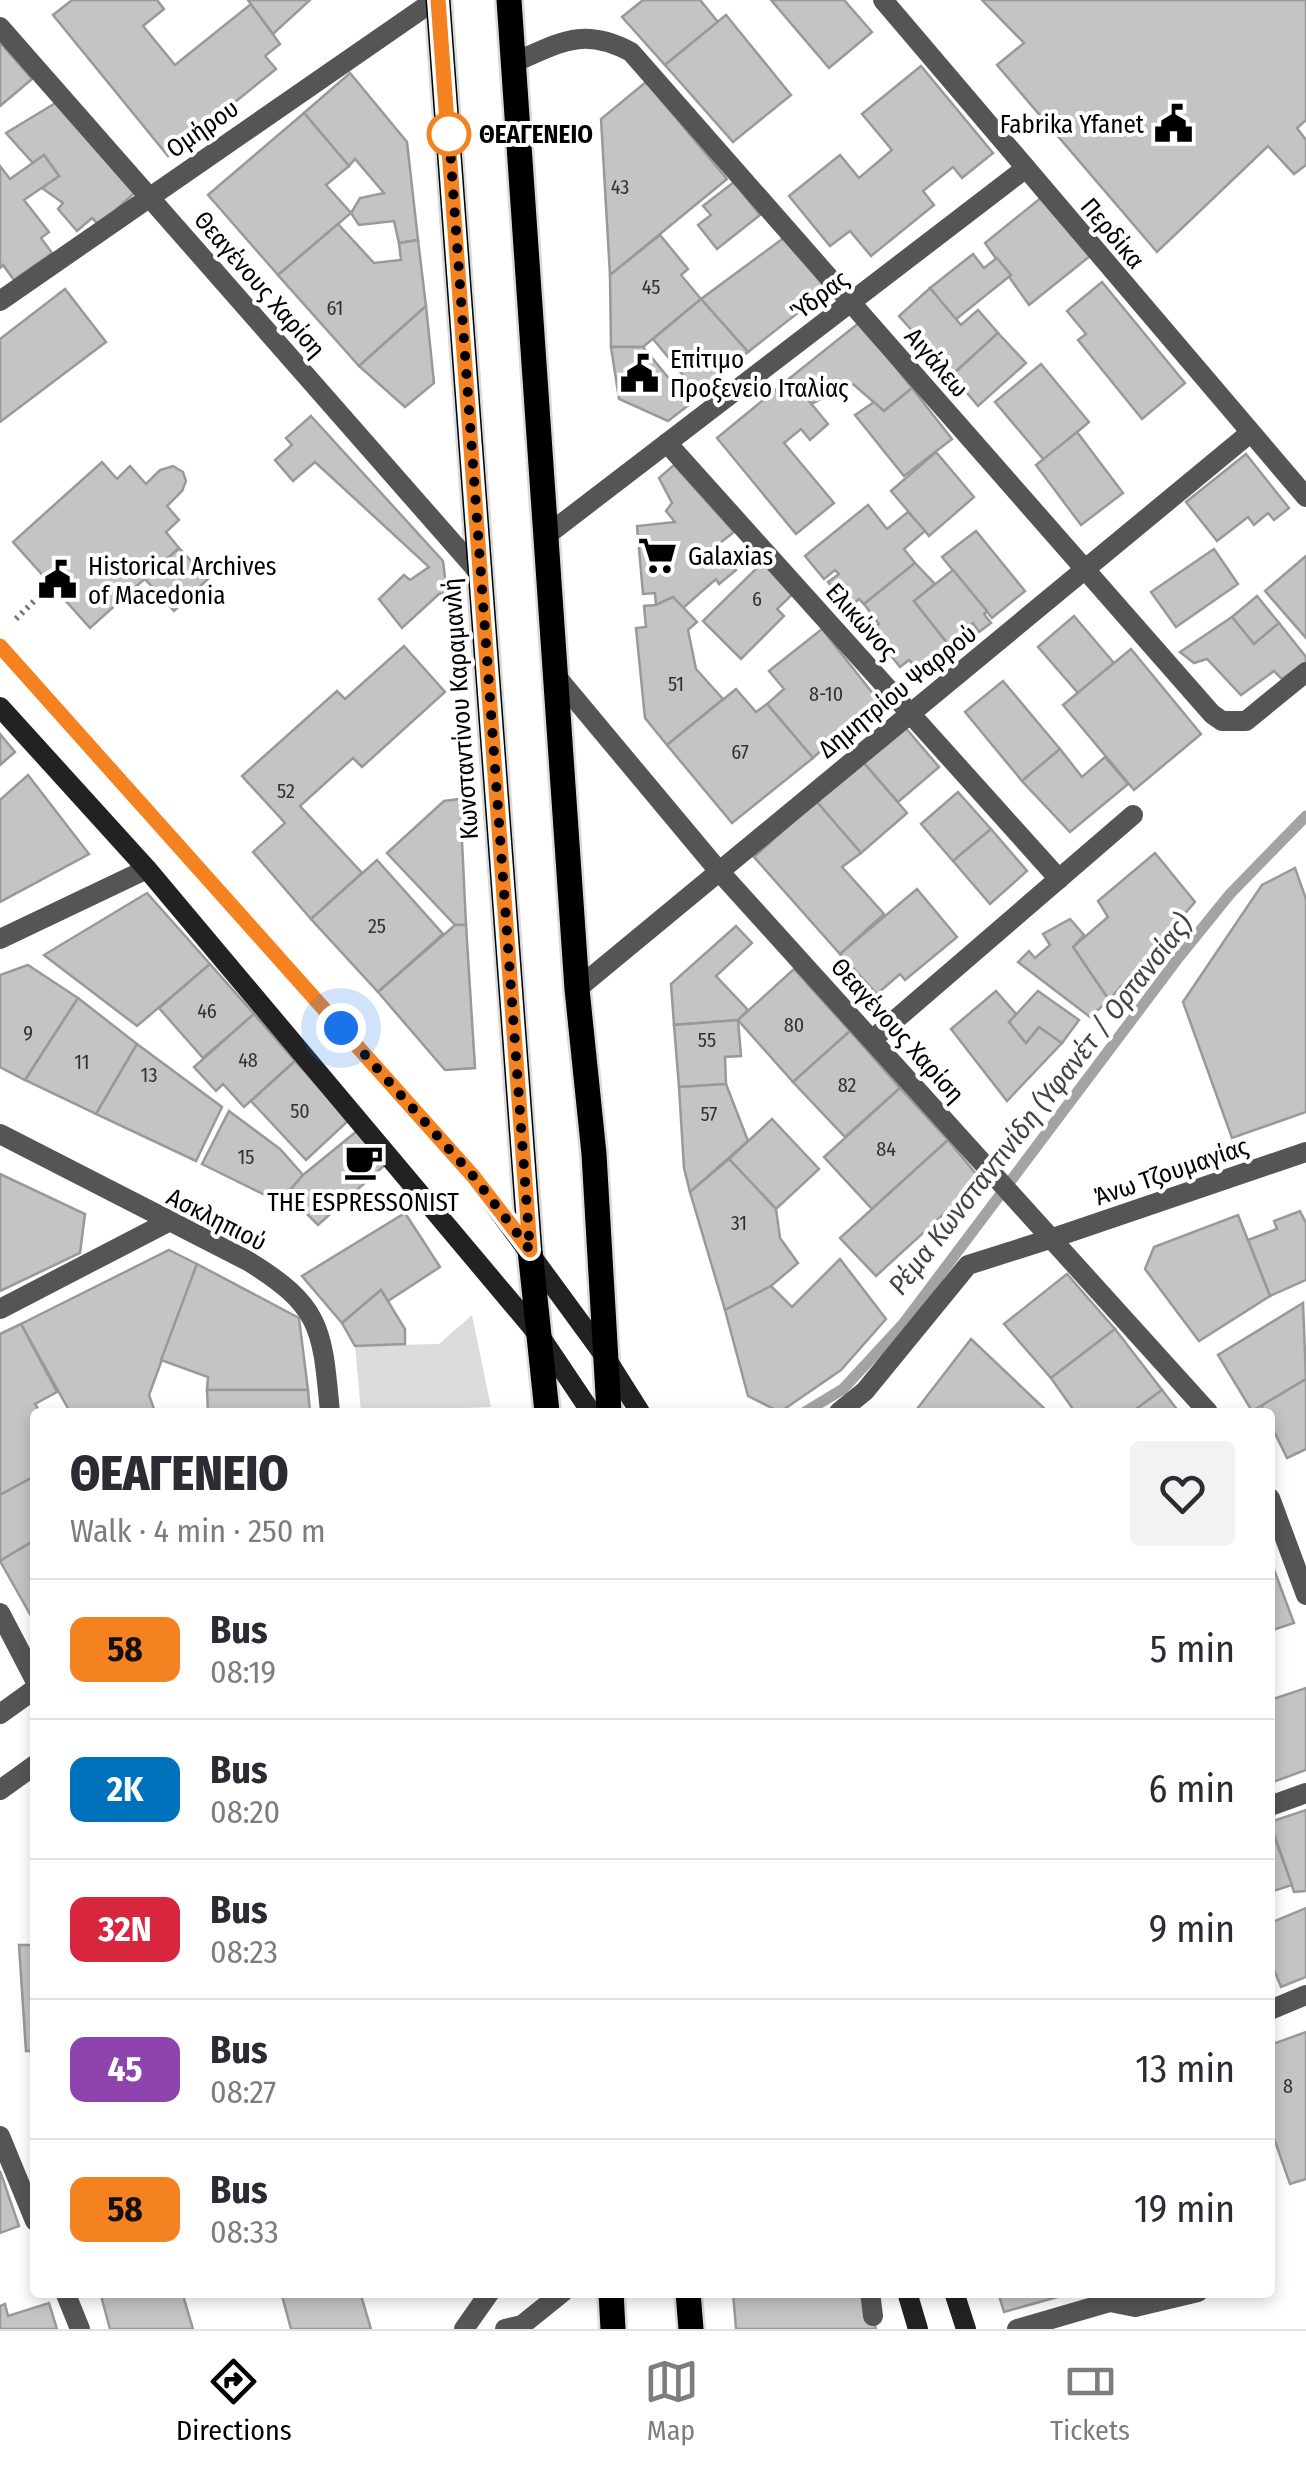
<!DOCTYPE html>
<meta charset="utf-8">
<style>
:root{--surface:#fff;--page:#f2f2f3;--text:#2b2b33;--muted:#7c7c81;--line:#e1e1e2;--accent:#000}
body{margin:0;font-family:"Fira Sans Condensed",sans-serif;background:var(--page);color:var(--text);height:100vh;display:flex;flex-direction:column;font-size:38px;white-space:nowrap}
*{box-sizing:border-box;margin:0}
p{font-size:32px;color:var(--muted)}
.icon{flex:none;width:55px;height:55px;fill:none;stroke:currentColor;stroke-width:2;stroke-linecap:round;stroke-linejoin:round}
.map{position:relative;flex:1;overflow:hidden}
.drawer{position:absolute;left:30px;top:1408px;width:1245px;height:890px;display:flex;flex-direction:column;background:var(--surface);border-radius:10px;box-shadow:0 5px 15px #0003}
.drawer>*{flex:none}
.badge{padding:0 20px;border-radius:15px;font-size:35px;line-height:65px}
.you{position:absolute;width:50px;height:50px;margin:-25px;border:8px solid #fff;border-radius:50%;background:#1a73e8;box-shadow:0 0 0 15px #1a73e833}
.map>.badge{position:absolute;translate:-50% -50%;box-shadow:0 0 0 5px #fff}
.round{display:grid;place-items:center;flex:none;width:105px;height:105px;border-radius:10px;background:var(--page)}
.overview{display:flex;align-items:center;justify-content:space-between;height:170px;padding:0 40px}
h1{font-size:48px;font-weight:800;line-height:75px}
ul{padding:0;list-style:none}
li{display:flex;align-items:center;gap:30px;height:140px;padding:0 40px;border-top:2px solid var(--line)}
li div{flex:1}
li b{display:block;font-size:38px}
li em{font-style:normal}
li .badge{min-width:110px;font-weight:700;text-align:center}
.tab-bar{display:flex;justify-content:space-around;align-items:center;height:140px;border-top:2px solid var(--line);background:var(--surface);font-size:28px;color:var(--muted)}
.tab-bar a{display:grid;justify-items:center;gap:5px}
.tab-bar .on{color:var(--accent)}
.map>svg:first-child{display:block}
</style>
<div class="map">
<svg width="1306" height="2329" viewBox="0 0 1306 2329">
<rect width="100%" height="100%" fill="#fff"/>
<polygon fill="#dcdcdc" points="472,1315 491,1407 361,1412 355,1346 439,1344"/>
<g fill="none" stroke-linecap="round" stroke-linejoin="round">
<polyline stroke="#a3a3a3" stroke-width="11" points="805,1412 843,1389 903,1324 1179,957 1230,894 1306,816"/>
</g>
<g fill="#c4c4c4" stroke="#999" stroke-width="2.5">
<polygon points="72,0 157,0 164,9 143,26 175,65 251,4 280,44 265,56 276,69 168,156 53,15"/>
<polygon points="248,0 310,0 273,34"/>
<polygon points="643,0 700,0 718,22 665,65 622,17"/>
<polygon points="771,0 844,0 872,32 829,68"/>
<polygon points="982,0 1306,0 1306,120 1297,128 1306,140 1306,165 1294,174 1268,146 1157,252 997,65 1024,43"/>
<polygon points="726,15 791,95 733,142 665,65"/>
<polygon points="0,42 32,79 0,106"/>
<polygon points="921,66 993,153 962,178 953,167 923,191 934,205 871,256 850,231 830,246 789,196 840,155 859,178 892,150 862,114"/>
<polygon points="350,73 407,142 418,240 399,243 394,221 359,225 351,213 360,198 384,193 355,159 349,166 304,113"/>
<polygon points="646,82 727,179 610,275 601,119"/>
<polygon points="62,99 141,187 99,225 92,218 77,231 58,209 63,203 42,188 59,176 44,155 33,163 6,133"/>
<polygon points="304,113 349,166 326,185 351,213 278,275 208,195"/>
<polygon points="44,155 59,176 24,200 49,232 41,238 52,253 14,280 3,265 0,268 0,166 10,179"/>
<polygon points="734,182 760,215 717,249 698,225 711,215 703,206"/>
<polygon points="1042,197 1090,256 1029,305 985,243"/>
<polygon points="338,224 374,263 401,260 399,243 418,240 426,306 359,366 278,275"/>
<polygon points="660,235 688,269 681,275 701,299 643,347 611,347 610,275"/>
<polygon points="785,237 827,290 748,352 701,299"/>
<polygon points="973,254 984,268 997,258 1011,275 955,320 930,288"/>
<polygon points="1102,282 1185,383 1142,419 1078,340 1086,334 1067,311"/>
<polygon points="930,288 961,325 978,310 998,333 952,375 899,316"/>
<polygon points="65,289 106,342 0,422 0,339"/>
<polygon points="701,299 748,352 697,392 653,339"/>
<polygon points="426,306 434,383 405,407 359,366"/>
<polygon points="860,322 912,388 884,411 853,384 811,404 790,378"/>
<polygon points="998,333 1026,363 978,406 952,375"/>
<polygon points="611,347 643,347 690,404 668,421 619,399"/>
<polygon points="1041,364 1089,422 1044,460 995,402"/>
<polygon points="790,378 828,424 810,440 801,429 784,443 834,503 796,534 717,438"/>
<polygon points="912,388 952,439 904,476 855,415 874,402 884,411"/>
<polygon points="311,416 443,561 447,593 439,594 402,628 379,599 404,575 410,580 429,567 315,462 293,481 275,460 292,445 286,438"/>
<polygon points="1077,432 1123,493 1081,525 1036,465"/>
<polygon points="936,452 974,497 929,536 891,491"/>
<polygon points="1246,454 1289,508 1274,520 1268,513 1254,525 1248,517 1217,541 1186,502"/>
<polygon points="102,462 117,479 130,466 146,484 160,470 173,466 183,472 186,481 182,491 167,506 179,520 166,532 179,548 90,628 13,542"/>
<polygon points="674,465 734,532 716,546 736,570 719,584 716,579 683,608 673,597 656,605 655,593 643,594 637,526 675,522 666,511 672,503 659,478"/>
<polygon points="868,505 887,529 908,512 925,531 904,549 915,563 864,604 859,599 849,608 828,582 839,574 835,570 824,579 805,556"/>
<polygon points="976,531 1025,591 992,618 942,557"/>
<polygon points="179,548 208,579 174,611 145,579"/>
<polygon points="1214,549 1238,584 1176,627 1151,592"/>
<polygon points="1306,556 1306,638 1265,591"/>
<polygon points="767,558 798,589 777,609 784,616 741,659 703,621"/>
<polygon points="915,563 935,584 914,601 948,644 917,669 909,660 900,667 871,631 879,624 864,604"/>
<polygon points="953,570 987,611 984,614 991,623 979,632 973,623 948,644 914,601"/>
<polygon points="1257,596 1279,623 1254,644 1232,617"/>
<polygon points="673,597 697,622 688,630 696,669 723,699 667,745 645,718 636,628 646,627 644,606 656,605"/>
<polygon points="1074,616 1114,663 1078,693 1038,647"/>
<polygon points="1232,617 1254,644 1279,623 1306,657 1306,662 1282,679 1274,671 1241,695 1207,659 1194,663 1180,652"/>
<polygon points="822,629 878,700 813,758 767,704 784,689 769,671"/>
<polygon points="404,646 445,692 362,767 353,758 300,806 362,873 311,919 253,852 285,823 242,776 337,691 345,699"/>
<polygon points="1131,649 1201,734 1134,790 1063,705"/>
<polygon points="1003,681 1060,749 1022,781 965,712"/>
<polygon points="736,689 756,712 767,704 813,758 732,823 667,745"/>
<polygon points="904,726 939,767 898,802 863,762"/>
<polygon points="0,734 15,752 0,765"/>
<polygon points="1060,749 1082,777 1105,757 1128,784 1070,832 1022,781"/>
<polygon points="863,762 907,813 861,853 816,801"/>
<polygon points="28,775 89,854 0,902 0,800"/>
<polygon points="958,792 991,829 953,861 921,824"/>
<polygon points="460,799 466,925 455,925 387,853 444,801"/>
<polygon points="816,801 861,853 842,867 884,914 840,954 754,857"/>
<polygon points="991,829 1027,871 990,904 953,861"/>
<polygon points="1155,853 1195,902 1109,1000 1073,947 1108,917 1098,901"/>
<polygon points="377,860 443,934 378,992 311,919"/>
<polygon points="1295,868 1306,899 1306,1112 1232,1138 1183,1002 1262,885"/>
<polygon points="917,889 957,937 905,980 900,974 877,994 840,954"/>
<polygon points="147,893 210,964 137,1026 44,955"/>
<polygon points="1070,919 1084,935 1073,947 1109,1000 1090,1017 1018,962 1029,951 1035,958 1050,945 1043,934"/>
<polygon points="455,925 466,925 475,1068 445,1070 378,992"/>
<polygon points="736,926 752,943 716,976 748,1010 738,1020 674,1025 671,984"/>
<polygon points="210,964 254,1014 203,1058 159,1008"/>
<polygon points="28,965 78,998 25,1080 0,1067 0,975"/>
<polygon points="794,969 850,1031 793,1082 738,1020"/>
<polygon points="996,991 1017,1015 1009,1022 1026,1043 1039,1027 1062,1043 1007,1101 951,1029"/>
<polygon points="1038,991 1079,1020 1062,1043 1039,1027 1026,1043 1009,1022"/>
<polygon points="78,998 137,1044 96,1114 25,1080"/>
<polygon points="254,1014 295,1061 244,1107 223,1084 216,1091 194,1067"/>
<polygon points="738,1020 741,1056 725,1057 726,1084 679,1087 674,1025"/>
<polygon points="850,1031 900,1088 845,1137 793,1082"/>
<polygon points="137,1044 222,1107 196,1161 96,1114"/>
<polygon points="295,1061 349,1120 306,1160 251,1101"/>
<polygon points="726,1084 748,1141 690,1192 684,1168 679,1087"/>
<polygon points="900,1088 948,1140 872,1209 824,1157"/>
<polygon points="229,1111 280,1149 303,1175 279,1202 202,1164"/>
<polygon points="772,1119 819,1169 776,1209 729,1159"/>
<polygon points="357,1131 387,1163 318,1225 287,1194 303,1175"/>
<polygon points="948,1140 981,1180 876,1276 840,1238"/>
<polygon points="729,1159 776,1209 780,1238 798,1263 771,1286 725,1310 690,1192"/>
<polygon points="0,1174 85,1214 80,1253 0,1291"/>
<polygon points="1300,1211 1306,1223 1306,1280 1270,1296 1248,1240 1277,1229 1274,1221"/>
<polygon points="405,1213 440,1267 388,1301 381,1290 342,1323 302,1276"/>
<polygon points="1238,1215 1270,1296 1199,1341 1145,1269 1154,1247"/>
<polygon points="169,1250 197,1264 149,1395 155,1412 70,1412 21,1324"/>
<polygon points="840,1259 886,1319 841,1370 780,1412 748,1396 725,1310 771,1286 792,1307"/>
<polygon points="197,1264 299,1318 308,1390 207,1390 208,1377 161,1360"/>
<polygon points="1067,1274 1115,1329 1051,1378 1004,1324"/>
<polygon points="381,1290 405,1329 405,1344 355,1346 342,1323"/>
<polygon points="1303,1303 1306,1379 1252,1411 1218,1355"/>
<polygon points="21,1324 57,1392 35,1404 40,1412 35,1412 35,1476 0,1495 0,1334"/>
<polygon points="1115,1329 1162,1390 1132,1412 1075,1412 1051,1378"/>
<polygon points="971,1339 1048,1412 919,1412 917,1409"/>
<polygon points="1306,1379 1306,1449 1287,1458 1270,1423 1270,1412 1265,1412 1261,1406"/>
<polygon points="207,1390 308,1390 310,1412 208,1412"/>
<polygon points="1162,1390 1179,1412 1132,1412"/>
<polygon points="35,1476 35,1540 0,1561 0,1495"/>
<polygon points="35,1540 35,1623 0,1561"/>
<polygon points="1270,1559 1294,1623 1270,1631"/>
<polygon points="1306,1688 1306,1770 1273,1782 1270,1773 1270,1700"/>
<polygon points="1306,1810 1306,1891 1294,1892 1270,1822"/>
<polygon points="1270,1825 1292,1885 1270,1892"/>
<polygon points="1306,1908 1306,1977 1281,1987 1270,1960 1270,1923"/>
<polygon points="19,1945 35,1945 35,2051 26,2051"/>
<polygon points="1306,2032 1306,2179 1290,2184 1270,2127 1270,2045"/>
<polygon points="0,2171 19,2226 0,2233"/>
<polygon points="100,2292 182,2292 193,2329 110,2329"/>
<polygon points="281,2292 360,2292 371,2329 291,2329"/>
<polygon points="733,2292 867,2292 876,2329 736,2329"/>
<polygon points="998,2292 1056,2292 1057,2297 1004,2312"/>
<polygon points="49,2303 57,2329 0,2329 0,2306 5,2304 8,2316"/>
</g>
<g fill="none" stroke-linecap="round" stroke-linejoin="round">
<defs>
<g id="primary">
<polyline points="438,0 530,1250 547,1412"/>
<polyline points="509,0 577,989 594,1154 609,1412"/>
<polyline points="611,2292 613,2329"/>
<polyline points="688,2292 691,2329"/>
</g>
</defs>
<use href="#primary" stroke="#dbdbdb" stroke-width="30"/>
<polyline stroke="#777" stroke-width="6" stroke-dasharray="2.5 5" stroke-linecap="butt" points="16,619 51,584"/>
<g stroke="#555" stroke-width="20">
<polyline points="0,1790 35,1765"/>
<polyline points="0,2136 35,2221"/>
<polyline points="65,2292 80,2329"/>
<polyline points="870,2292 873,2316"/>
<polyline points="1110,2302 1135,2307 1198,2292"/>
<polyline points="464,2329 490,2292"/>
<polyline points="505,2329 522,2325 563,2292"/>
<polyline points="1017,2329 1110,2302 1108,2292"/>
</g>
<polyline stroke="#555" stroke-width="20" points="839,1412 865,1391 968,1265 1053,1238"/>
<g stroke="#555" stroke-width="20">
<polyline points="883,0 1306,497"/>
<polyline points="0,27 481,575"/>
<path d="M513,63C560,43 582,26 631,52L1212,714L1222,721H1246L1306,672"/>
<polyline points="0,301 435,0"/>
<polyline points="667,443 1059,879"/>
<polyline points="547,535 1026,168"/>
<polyline points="556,676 718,870 1208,1412"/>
<polyline points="0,939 147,869"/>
<polyline points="577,989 1250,433"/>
<polyline points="873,1039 1133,815"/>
<path d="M0,1134L248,1261C323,1307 322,1330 330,1412"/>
<polyline points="1053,1238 1306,1152"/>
<polyline points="0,1309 168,1222"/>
<polyline points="1270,1498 1306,1595"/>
<polyline points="0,1613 35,1680"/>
<polyline points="0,1714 35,1689"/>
<polyline points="1270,1806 1306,1793"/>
<polyline points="1270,2010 1306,1995"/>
</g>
<g stroke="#222" stroke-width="20">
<polyline points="0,646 473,1176 604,1355 640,1412"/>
<polyline points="0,707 147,869 542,1339 591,1412"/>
<polyline points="907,2292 918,2329"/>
<polyline points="954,2292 966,2329"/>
</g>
<use href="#primary" stroke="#000" stroke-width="25"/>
</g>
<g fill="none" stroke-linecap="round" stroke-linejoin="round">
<defs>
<polyline id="line" points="0,646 473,1176 530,1250 438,0"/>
</defs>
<use href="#line" stroke="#fff" stroke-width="22"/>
<use href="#line" stroke="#f58220" stroke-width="15"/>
<polyline stroke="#000" stroke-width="10" stroke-dasharray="0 18" points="341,1028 473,1176 530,1250 449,134"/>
</g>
<defs>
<symbol id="civic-bare" viewBox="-9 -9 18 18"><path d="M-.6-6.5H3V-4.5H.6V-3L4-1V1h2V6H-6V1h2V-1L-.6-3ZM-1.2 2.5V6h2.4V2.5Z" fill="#000" stroke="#fff" stroke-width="2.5" paint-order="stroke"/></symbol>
<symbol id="supermarket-bare" viewBox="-9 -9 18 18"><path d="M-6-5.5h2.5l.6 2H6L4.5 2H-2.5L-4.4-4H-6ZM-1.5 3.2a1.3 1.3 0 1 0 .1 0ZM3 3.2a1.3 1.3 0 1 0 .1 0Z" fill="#000" stroke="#fff" stroke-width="2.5" paint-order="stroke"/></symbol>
<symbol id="cafe-bare" viewBox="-9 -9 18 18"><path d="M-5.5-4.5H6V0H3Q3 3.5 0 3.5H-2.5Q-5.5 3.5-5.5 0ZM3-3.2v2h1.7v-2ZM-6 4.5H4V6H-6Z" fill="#000" stroke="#fff" stroke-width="2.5" paint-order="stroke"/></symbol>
</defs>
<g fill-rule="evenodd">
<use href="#civic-bare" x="1146" y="96" width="55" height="55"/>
<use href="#civic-bare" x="612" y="346" width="55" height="55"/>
<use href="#supermarket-bare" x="630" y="528" width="55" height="55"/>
<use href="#civic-bare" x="30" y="552" width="55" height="55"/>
<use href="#cafe-bare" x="336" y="1134" width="55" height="55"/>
</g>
<circle fill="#fff" stroke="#f58220" stroke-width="5" cx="449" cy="134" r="20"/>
<g text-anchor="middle" stroke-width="8" stroke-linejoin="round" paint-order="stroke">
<g font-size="20" fill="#313131">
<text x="620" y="194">43</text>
<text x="651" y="294">45</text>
<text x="335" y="315">61</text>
<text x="757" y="606">6</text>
<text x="676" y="691">51</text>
<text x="826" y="701">8-10</text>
<text x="740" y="759">67</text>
<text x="286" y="798">52</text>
<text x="377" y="933">25</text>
<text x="207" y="1018">46</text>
<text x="794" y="1032">80</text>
<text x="28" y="1040">9</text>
<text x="707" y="1047">55</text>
<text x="248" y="1067">48</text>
<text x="82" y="1069">11</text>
<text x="149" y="1082">13</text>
<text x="847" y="1092">82</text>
<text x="300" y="1118">50</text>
<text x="709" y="1121">57</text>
<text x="886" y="1156">84</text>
<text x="246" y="1164">15</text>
<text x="739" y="1230">31</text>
<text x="1288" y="2093">8</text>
</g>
<g font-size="25" fill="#000" stroke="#fff" text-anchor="start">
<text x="1144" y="133" text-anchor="end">Fabrika Yfanet</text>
<text x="670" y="368">Επίτιμο<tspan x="670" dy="29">Προξενείο Ιταλίας</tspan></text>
<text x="688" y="565">Galaxias</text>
<text x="88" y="575">Historical Archives<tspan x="88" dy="29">of Macedonia</tspan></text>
<text x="363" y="1211" text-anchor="middle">THE ESPRESSONIST</text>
</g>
<g font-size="25" fill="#000" stroke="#fff">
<text transform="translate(202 128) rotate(-35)" y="9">Ομήρου</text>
<text transform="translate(1113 233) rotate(50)" y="9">Περδίκα</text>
<text transform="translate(260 284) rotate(49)" y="9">Θεαγένους Χαρίση</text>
<text transform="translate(819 295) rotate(-37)" y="9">Ύδρας</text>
<text transform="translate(937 362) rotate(49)" y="9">Αιγάλεω</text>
<text transform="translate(862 621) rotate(48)" y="9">Ελικώνος</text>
<text transform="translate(897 691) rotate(-39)" y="9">Δημητρίου Ψαρρού</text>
<text transform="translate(460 709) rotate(-94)" y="9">Κωνσταντίνου Καραμανλή</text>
<text transform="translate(898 1030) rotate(48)" y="9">Θεαγένους Χαρίση</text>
<text transform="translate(1171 1171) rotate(-19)" y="9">Άνω Τζουμαγίας</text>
<text transform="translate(217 1219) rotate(27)" y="9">Ασκληπιού</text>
</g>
<g font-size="25" font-weight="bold" fill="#000" stroke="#fff" text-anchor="start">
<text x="479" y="143">ΘΕΑΓΕΝΕΙΟ</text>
</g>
<g font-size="28" font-style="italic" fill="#444" stroke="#fff">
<text transform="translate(1040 1104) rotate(-52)" y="10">Ρέμα Κωνσταντινίδη (Υφανέτ / Ορτανσίας)</text>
</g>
</g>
</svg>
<div class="you" style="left:341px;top:1028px"></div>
<section class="drawer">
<div class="overview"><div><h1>ΘΕΑΓΕΝΕΙΟ</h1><p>Walk · 4 min · 250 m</p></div><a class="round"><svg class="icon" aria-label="heart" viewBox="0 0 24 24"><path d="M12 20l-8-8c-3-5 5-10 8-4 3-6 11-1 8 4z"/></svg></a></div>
<ul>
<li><span class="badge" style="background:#f58220;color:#111">58</span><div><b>Bus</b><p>08:19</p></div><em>5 min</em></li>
<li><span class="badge" style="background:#0072bc;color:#fff">2Κ</span><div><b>Bus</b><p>08:20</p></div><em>6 min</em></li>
<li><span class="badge" style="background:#d7263d;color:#fff">32Ν</span><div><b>Bus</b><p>08:23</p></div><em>9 min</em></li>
<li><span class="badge" style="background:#8e44ad;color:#fff">45</span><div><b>Bus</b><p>08:27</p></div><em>13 min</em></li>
<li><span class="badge" style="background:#f58220;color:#111">58</span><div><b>Bus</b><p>08:33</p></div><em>19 min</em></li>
</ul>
</section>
</div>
<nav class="tab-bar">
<a class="on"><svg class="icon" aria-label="directions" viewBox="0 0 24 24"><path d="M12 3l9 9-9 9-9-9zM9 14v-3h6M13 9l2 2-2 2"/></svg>Directions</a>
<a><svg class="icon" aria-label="map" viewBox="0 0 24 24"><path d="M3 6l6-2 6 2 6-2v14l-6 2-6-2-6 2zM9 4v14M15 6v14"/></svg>Map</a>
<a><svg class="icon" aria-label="tickets" viewBox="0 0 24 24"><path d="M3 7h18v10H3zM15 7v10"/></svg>Tickets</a>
</nav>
